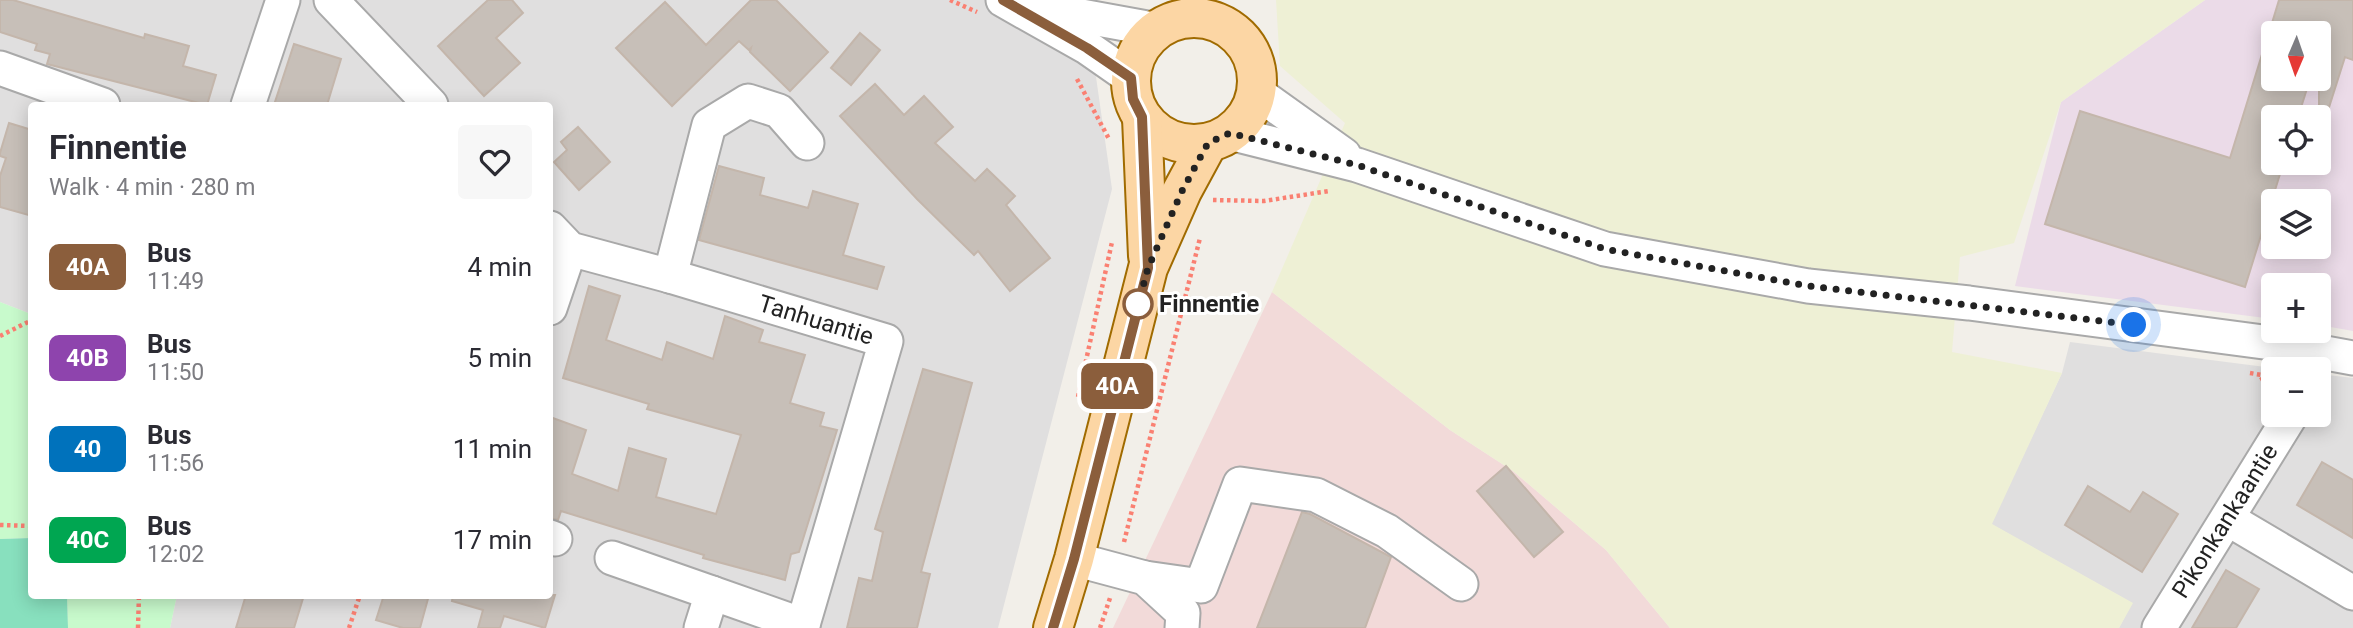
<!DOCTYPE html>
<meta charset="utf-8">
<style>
:root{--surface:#fff;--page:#f7f7f7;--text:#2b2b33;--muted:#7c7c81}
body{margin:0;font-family:Roboto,sans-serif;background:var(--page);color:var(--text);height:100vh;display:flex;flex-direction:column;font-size:26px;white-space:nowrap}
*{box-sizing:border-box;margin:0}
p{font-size:23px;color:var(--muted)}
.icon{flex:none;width:38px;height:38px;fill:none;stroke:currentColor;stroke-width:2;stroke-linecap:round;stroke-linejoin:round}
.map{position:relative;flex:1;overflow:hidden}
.details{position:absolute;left:28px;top:102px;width:525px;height:497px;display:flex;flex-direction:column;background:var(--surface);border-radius:7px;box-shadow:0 4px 18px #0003}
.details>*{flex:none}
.badge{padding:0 14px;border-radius:10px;font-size:24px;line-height:46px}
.needle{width:46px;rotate:182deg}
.buttons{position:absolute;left:2261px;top:21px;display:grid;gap:14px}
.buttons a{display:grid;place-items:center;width:70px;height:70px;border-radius:7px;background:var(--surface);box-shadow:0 4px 18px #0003;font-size:35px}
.you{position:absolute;width:35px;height:35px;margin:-18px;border:5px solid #fff;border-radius:50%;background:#1a73e8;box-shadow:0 0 0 10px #1a73e833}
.map>.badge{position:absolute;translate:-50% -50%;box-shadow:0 0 0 4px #fff}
.round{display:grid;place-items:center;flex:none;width:74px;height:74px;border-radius:7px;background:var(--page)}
.head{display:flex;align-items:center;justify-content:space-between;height:119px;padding:0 21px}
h1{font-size:33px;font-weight:700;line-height:52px}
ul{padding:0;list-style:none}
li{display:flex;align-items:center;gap:21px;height:91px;padding:0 21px}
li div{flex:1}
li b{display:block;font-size:26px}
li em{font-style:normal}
li .badge{min-width:77px;font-weight:700;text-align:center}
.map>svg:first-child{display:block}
</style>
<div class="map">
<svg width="2353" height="628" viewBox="0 0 2353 628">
<rect width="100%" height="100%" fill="#f2efe9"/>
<g fill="#e0dfdf">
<polygon points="0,0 1085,0 1112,189 998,628 170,628 177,595 550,595 550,105 32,105 31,314 0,302"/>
<polygon points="2070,342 2281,369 2273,369 2273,415 2319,415 2319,374 2353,378 2353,628 2119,628 2132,603 1991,524 2062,373"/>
</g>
<polygon fill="#f2dad9" points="1272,292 1450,430 1513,471 1606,550 1670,628 1113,628"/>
<path fill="#ebdbe8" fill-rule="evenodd" d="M2205,0H2353V331L2319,325V285H2273V319L2015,286L2061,102ZM2273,33H2319V79H2273ZM2273,117H2319V163H2273ZM2273,201H2319V247H2273Z"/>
<polygon fill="#eef0d5" points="1276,0 2205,0 2061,102 2014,243 1960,257 1952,352 2062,373 1992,524 2133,603 2119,628 1670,628 1606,550 1513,471 1450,430 1272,292 1345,123 1280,66"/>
<g fill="#c8facc">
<polygon points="0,302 31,314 31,538 0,539"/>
<polygon points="67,595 177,595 170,628 68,628"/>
</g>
<polygon fill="#88e0be" points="31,538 32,595 67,595 68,628 0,628 0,539"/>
<g fill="#c7bfb8" stroke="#c4b6ab" stroke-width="2">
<polygon points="0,0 13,0 144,38 145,34 189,46 183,66 216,75 207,105 47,64 50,54 35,50 37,44 0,32"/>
<polygon points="488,0 512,0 523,13 496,38 520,63 484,96 438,46"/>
<polygon points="751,0 776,0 828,52 790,91 750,52 751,48 749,50 739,41 672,106 616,48 665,2 706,45"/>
<polygon points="2279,0 2353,0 2353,60 2345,57 2324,123 2319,122 2319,33 2269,33"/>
<polygon points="860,33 880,50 851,85 831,68"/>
<polygon points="2268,35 2273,36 2273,79 2310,79 2298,117 2273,117 2273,172 2280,174 2245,287 2045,224 2080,111 2230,158"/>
<polygon points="294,44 341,59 327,105 274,105"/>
<polygon points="875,84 904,115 924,96 953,127 935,143 975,181 987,169 1015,196 1006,205 1050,258 1010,291 978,251 974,255 917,199 840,116"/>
<polygon points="9,123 32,130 32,216 0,207 0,176 6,158 0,156 0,153"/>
<polygon points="578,127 610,162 579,190 554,162 567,150 561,142"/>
<polygon points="719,166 764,178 760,195 808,208 813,191 858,204 843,255 884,267 877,289 699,240"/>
<polygon points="589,286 620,296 606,340 662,360 667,342 713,359 725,316 763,330 759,342 805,355 790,403 824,413 820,426 837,430 799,552 791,554 785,580 703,558 704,555 561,511 558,520 550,518 550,417 586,430 572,474 618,491 629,448 666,459 656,497 716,514 741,435 647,409 649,404 563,378"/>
<polygon points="923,369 972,383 921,572 930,574 917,628 847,628 859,578 872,581 883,532 875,529"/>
<polygon points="2322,462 2353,480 2353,538 2297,505"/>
<polygon points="1506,466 1563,532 1534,557 1477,491"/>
<polygon points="2088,486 2130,512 2143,492 2178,514 2142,572 2065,525"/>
<polygon points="1302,512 1310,514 1391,557 1365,628 1257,628"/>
<polygon points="2226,570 2259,589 2236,628 2192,628"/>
<polygon points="246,595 304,595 294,628 236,628"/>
<polygon points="384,595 429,595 420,628 403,628 376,620"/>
<polygon points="453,595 555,595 545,628 504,616 500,628 478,628 483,610 452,601"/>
</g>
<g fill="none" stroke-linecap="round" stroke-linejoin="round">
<defs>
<g id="minor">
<polyline points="331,0 431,105"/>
<polyline points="1003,0 1088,48 1131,78"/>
<polyline points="1032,7 1158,30"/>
<polyline points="0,68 103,105"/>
<polyline points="1256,92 1344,155"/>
<polyline points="248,105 283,0"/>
<polyline points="1230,133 1357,165 1605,249 1808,286 1969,303 2271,343 2353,358"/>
<polyline points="550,228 570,249 670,276 886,341 802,628"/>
<polyline points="670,276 709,125 748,101 779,111 807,143"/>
<polyline points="550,308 570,249"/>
<polyline points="2228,519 2353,593"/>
<polyline points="550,537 555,539"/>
<polyline points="612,558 712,593"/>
<polyline points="1074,559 1145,578 1183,613 1182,628"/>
<polyline points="1145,578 1201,586 1240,484 1316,495 1387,531 1461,584"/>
<polyline points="701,628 712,593 803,625"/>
<polyline points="2159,628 2291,415"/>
</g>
<g id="major">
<circle cx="1194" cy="81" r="63"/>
<polyline points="1142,118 1148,256"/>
<polyline points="1053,628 1074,559 1148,268 1182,191 1208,143"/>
</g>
</defs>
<use href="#minor" stroke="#a9a9a9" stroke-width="37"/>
<use href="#major" stroke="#a06b00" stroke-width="42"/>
<g stroke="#fa8072" stroke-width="4.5" stroke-dasharray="3.5 3.5" stroke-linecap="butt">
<polyline points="950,0 977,12"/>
<polyline points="1077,79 1109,139"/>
<polyline points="1213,200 1264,201 1329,191"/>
<polyline points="0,336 32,320"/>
<polyline points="2250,373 2273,377"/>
<polyline points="2261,377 2271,393"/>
<polyline points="1078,397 1112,242"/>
<polyline points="0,525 32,526"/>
<polyline points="1124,542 1200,238"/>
<polyline points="138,628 139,595"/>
<polyline points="349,628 360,595"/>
<polyline points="1100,628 1110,598"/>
</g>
<use href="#minor" stroke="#fff" stroke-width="33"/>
<use href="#major" stroke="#fcd6a4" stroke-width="38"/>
</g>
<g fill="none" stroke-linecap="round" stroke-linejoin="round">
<defs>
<polyline id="line" points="1003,0 1087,48 1131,78 1133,99 1142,117 1148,268 1074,559 1053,628"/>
</defs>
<use href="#line" stroke="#fff" stroke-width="16"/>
<use href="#line" stroke="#8b5e3c" stroke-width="10"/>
<polyline stroke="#222" stroke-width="7" stroke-dasharray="0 12.6" points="1138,304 1136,312 1148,268 1182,191 1208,143 1230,133 1357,165 1605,249 1808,286 2134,325"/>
</g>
<circle fill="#fff" stroke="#8b5e3c" stroke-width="3.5" cx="1138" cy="304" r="14"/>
<g text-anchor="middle" stroke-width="6" stroke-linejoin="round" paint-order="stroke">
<g font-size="24" font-weight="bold" fill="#222" stroke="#fff" text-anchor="start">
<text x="1159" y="312">Finnentie</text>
</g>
<g font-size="24" fill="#222" stroke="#fff">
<text transform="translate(816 320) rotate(17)" y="8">Tanhuantie</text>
<text transform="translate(2225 521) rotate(-58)" y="8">Pikonkankaantie</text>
</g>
</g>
</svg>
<div class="buttons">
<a><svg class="needle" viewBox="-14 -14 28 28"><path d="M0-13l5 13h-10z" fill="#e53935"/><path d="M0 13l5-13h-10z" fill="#7c7c81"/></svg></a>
<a><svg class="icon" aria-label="locate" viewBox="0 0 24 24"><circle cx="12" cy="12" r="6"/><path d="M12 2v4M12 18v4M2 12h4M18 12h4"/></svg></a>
<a><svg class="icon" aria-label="layers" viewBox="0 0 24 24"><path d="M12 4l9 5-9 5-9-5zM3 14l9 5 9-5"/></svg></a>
<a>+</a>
<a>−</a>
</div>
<div class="you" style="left:2134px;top:325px"></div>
<b class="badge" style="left:1117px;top:386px;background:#8b5e3c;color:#fff">40A</b>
<section class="details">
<div class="head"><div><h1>Finnentie</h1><p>Walk · 4 min · 280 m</p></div><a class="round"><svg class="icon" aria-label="heart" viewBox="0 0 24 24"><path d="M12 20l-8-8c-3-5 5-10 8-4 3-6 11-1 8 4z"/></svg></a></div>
<ul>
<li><span class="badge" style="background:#8b5e3c;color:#fff">40A</span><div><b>Bus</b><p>11:49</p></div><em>4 min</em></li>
<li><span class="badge" style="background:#8e44ad;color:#fff">40B</span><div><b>Bus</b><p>11:50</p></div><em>5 min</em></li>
<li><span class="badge" style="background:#0072bc;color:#fff">40</span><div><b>Bus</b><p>11:56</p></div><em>11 min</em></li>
<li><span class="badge" style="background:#00a651;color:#fff">40C</span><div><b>Bus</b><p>12:02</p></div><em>17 min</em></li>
</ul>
</section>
</div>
